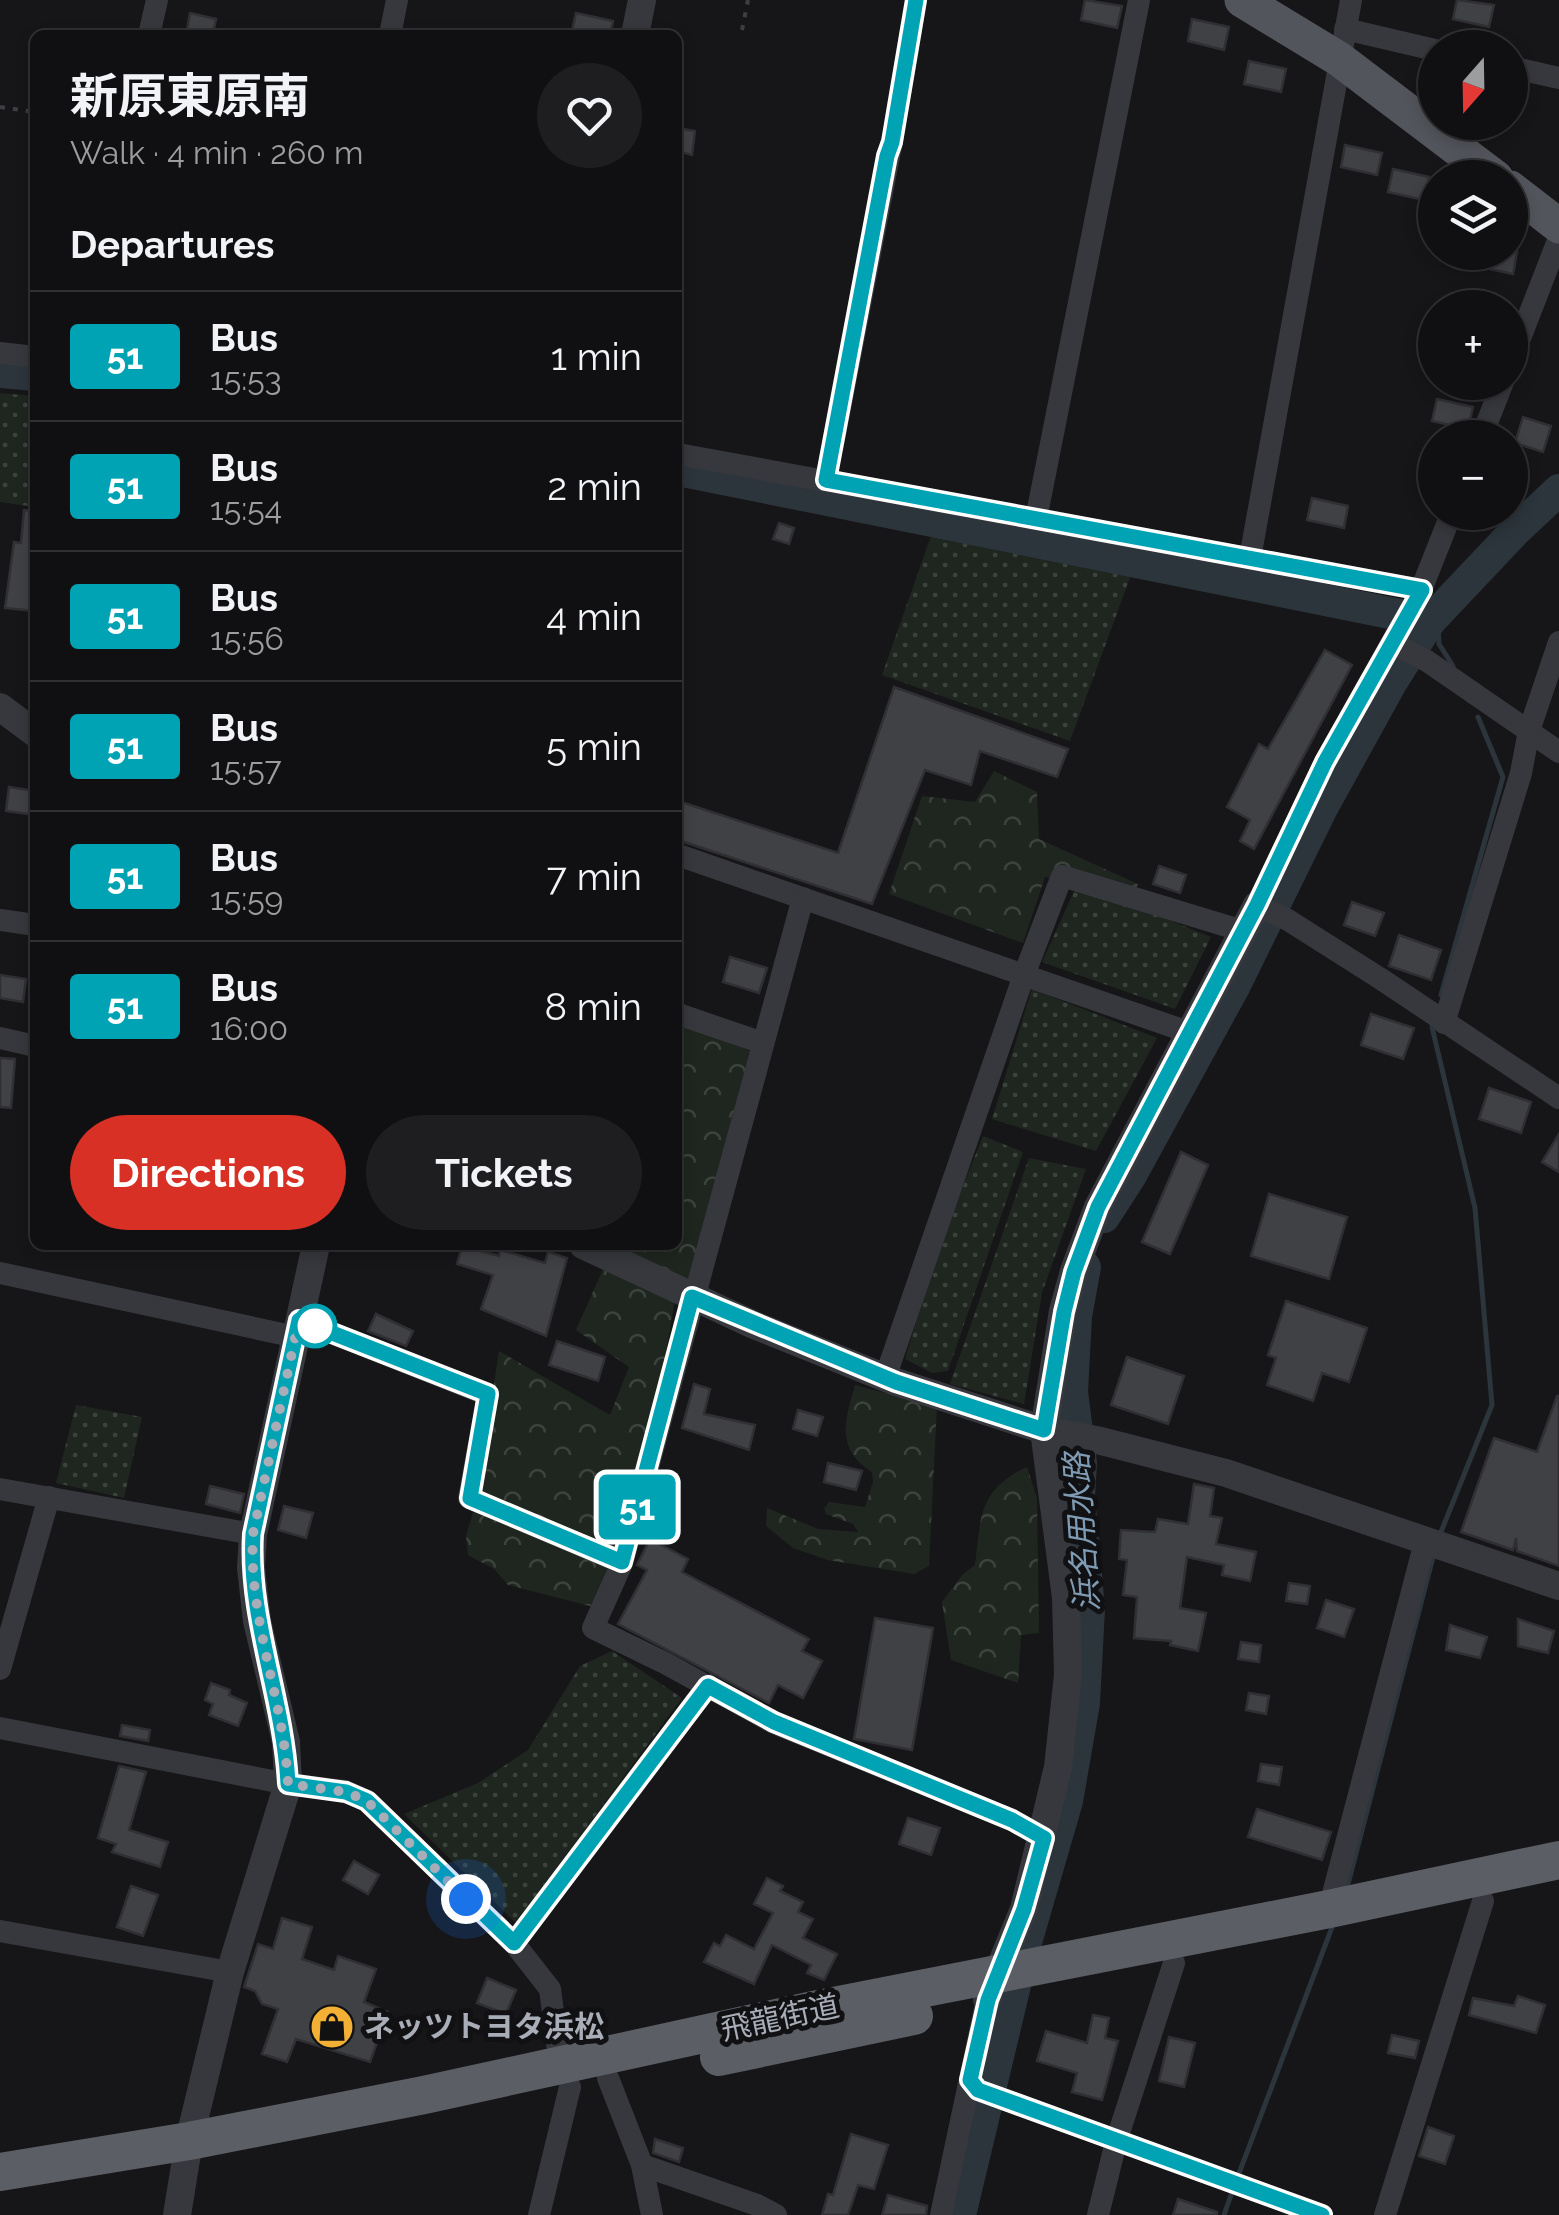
<!DOCTYPE html>
<meta charset="utf-8">
<style>
:root{--surface:#101012;--page:#1e1e20;--text:#f1f3f6;--muted:#9c9d9f;--line:#303032;--accent:#d93025}
body{margin:0;font-family:Raleway,"Noto Sans JP",sans-serif;background:var(--page);color:var(--text);height:100vh;display:flex;flex-direction:column;font-size:38px;white-space:nowrap}
*{box-sizing:border-box;margin:0}
p{font-size:32px;color:var(--muted)}
.icon{flex:none;width:55px;height:55px;fill:none;stroke:currentColor;stroke-width:2;stroke-linecap:round;stroke-linejoin:round}
.map{position:relative;flex:1;overflow:hidden}
.details{position:absolute;left:30px;top:30px;width:652px;height:1220px;display:flex;flex-direction:column;background:var(--surface);border-radius:15px;box-shadow:0 5px 15px #0003,0 0 0 2px var(--line)}
.details>*{flex:none}
.badge{padding:0 20px;border-radius:8px;font-size:35px;line-height:65px}
.needle{width:65px;rotate:200deg}
.tools{position:absolute;left:1418px;top:30px;display:grid;gap:20px}
.tools a{display:grid;place-items:center;width:110px;height:110px;border-radius:50%;background:var(--surface);box-shadow:0 5px 15px #0003,0 0 0 2px var(--line);font-size:50px}
.you{position:absolute;width:50px;height:50px;margin:-25px;border:8px solid #fff;border-radius:50%;background:#1a73e8;box-shadow:0 0 0 15px #1a73e833}
.map>.badge{position:absolute;translate:-50% -50%;box-shadow:0 0 0 5px #fff}
h2{padding:0 40px;font-size:38px;line-height:90px}
.round{display:grid;place-items:center;flex:none;width:105px;height:105px;border-radius:52px;background:var(--page)}
.overview{display:flex;align-items:center;justify-content:space-between;height:170px;padding:0 40px}
h1{font-size:48px;font-weight:700;line-height:75px}
.cta{display:flex;gap:20px;margin-top:auto;padding:20px 40px}
.cta a{flex:1;height:115px;border-radius:60px;background:var(--accent);color:#fff;font-size:40px;font-weight:700;line-height:115px;text-align:center}
.cta a+a{background:var(--page);color:var(--text)}
ul{padding:0;list-style:none}
li{display:flex;align-items:center;gap:30px;height:130px;padding:0 40px;border-top:2px solid var(--line)}
li div{flex:1}
li b{display:block;font-size:38px}
li em{font-style:normal}
li .badge{min-width:110px;font-weight:700;text-align:center}
.map>svg:first-child{display:block}
</style>
<div class="map">
<svg width="1559" height="2215" viewBox="0 0 1559 2215">
<defs>
<pattern id="grass-dots" width="8" height="8" patternUnits="userSpaceOnUse" patternTransform="scale(2.5)"><rect width="8" height="8" fill="#1e261f"/><path d="M2 2h.1M6 6h.1" fill="none" stroke="#3c433d" stroke-width="1.8" stroke-linecap="round"/></pattern>
<pattern id="forest-crowns" width="20" height="18" patternUnits="userSpaceOnUse" patternTransform="scale(2.5)"><rect width="20" height="18" fill="#1e261f"/><path d="M2 6a3 3 0 1 1 6 0M12 15a3 3 0 1 1 6 0" fill="none" stroke="#3c433d"/></pattern>
</defs>
<rect width="100%" height="100%" fill="#161618"/>
<g fill="url(#grass-dots)">
<polygon points="0,393 35,396 35,507 0,502"/>
<polygon points="931,536 1131,575 1070,741 882,675"/>
<polygon points="1078,883 1211,937 1175,1009 1042,962"/>
<polygon points="1032,989 1157,1038 1096,1151 992,1119"/>
<polygon points="983,1136 1023,1152 948,1371 932,1373 905,1359 938,1249"/>
<polygon points="1029,1158 1086,1169 1042,1293 1024,1404 950,1384"/>
<polygon points="76,1405 142,1417 124,1498 56,1483"/>
<polygon points="612,1651 682,1698 516,1923 404,1814 478,1783 528,1750 580,1666"/>
</g>
<g fill="url(#forest-crowns)">
<polygon points="994,771 1037,792 1039,839 1138,884 1135,894 1045,877 1023,943 889,894 922,796 975,802"/>
<polygon points="678,1021 752,1052 689,1282 613,1245 678,1245"/>
<polygon points="604,1267 675,1299 654,1425 594,1607 508,1585 494,1569 468,1555 466,1536 476,1502 499,1351 610,1415 629,1367 576,1330"/>
<path d="M855,1385L937,1407L929,1566L914,1574L828,1560L793,1548L766,1526L767,1508L818,1529L858,1532L853,1524L826,1514L824,1508L829,1502L865,1507L873,1482L872,1472C835,1448 845,1421 855,1385Z"/>
<path d="M1027,1467L1037,1498L1039,1633L1021,1635L1018,1683L951,1660L942,1602L963,1574L975,1565C981,1517 978,1490 1027,1467Z"/>
</g>
<g fill="none" stroke-linecap="round" stroke-linejoin="round">
<g stroke="#2c353c" stroke-width="5">
<polyline points="1430,621 1438,626 1439,644 1453,666"/>
<polyline points="1441,995 1503,777 1478,717"/>
<polyline points="1432,1027 1475,1208 1492,1405 1441,1532"/>
<polyline points="1347,1888 1433,1557"/>
<polyline points="1238,2176 1334,1922"/>
<polyline points="1224,2215 1231,2195"/>
</g>
<g stroke="#2c353c" stroke-width="32">
<polyline points="0,372 35,375"/>
<polyline points="678,470 1430,621"/>
<polyline points="1104,1217 1131,1175 1235,985 1322,808 1391,683 1430,621 1515,531 1559,490"/>
<polyline points="960,2215 1022,1956 1067,1801 1084,1703 1089,1609 1079,1496 1081,1463 1072,1392 1076,1316 1085,1267"/>
</g>
</g>
<g fill="#404145" stroke="#303034" stroke-width="2.5">
<polygon points="1085,0 1122,6 1117,28 1081,20"/>
<polygon points="1457,0 1494,5 1489,27 1453,19"/>
<polygon points="190,13 216,19 213,35 186,35"/>
<polygon points="576,13 613,21 610,35 571,35"/>
<polygon points="1192,19 1229,27 1224,50 1188,41"/>
<polygon points="1249,61 1286,69 1281,92 1244,84"/>
<polygon points="678,128 695,131 692,155 678,151"/>
<polygon points="1345,145 1382,153 1377,175 1341,167"/>
<polygon points="1393,169 1429,177 1424,200 1388,192"/>
<polygon points="1479,252 1517,252 1513,274 1476,266"/>
<polygon points="1437,399 1473,407 1468,429 1432,421"/>
<polygon points="1523,417 1551,426 1543,452 1515,443"/>
<polygon points="1312,498 1348,506 1344,528 1307,520"/>
<polygon points="24,510 35,511 35,611 5,608 14,542 21,543"/>
<polygon points="779,523 794,528 789,544 773,539"/>
<polygon points="1325,650 1352,665 1254,849 1240,841 1250,820 1227,807 1259,744 1268,749"/>
<polygon points="894,687 1068,749 1057,777 980,751 971,785 925,770 872,904 678,840 678,801 838,853"/>
<polygon points="9,787 35,791 35,815 6,811"/>
<polygon points="1159,866 1186,875 1180,893 1153,884"/>
<polygon points="1352,902 1384,913 1375,936 1344,925"/>
<polygon points="1399,935 1441,950 1431,980 1389,966"/>
<polygon points="730,957 767,968 759,993 723,982"/>
<polygon points="0,975 26,979 23,1002 0,998"/>
<polygon points="1371,1014 1414,1028 1403,1059 1361,1045"/>
<polygon points="0,1058 15,1059 11,1108 0,1107"/>
<polygon points="1489,1088 1531,1102 1521,1133 1479,1119"/>
<polygon points="1559,1134 1559,1172 1542,1162"/>
<polygon points="1181,1152 1208,1165 1170,1254 1142,1242"/>
<polygon points="1269,1194 1347,1217 1329,1279 1251,1256"/>
<polygon points="462,1246 499,1256 500,1250 545,1263 548,1252 567,1258 546,1336 481,1309 493,1275 457,1264"/>
<polygon points="1286,1301 1367,1328 1349,1382 1322,1373 1313,1401 1267,1385 1276,1358 1268,1355"/>
<polygon points="376,1314 413,1331 406,1346 368,1331"/>
<polygon points="557,1341 605,1357 598,1381 549,1365"/>
<polygon points="1127,1357 1184,1376 1168,1424 1111,1405"/>
<polygon points="694,1384 710,1389 704,1414 755,1425 749,1450 682,1428"/>
<polygon points="1557,1396 1559,1396 1559,1566 1517,1551 1516,1538 1513,1550 1461,1532 1494,1438 1537,1452"/>
<polygon points="798,1410 823,1417 817,1436 793,1429"/>
<polygon points="828,1463 862,1471 856,1490 824,1482"/>
<polygon points="1194,1484 1214,1488 1210,1516 1222,1518 1216,1544 1256,1552 1250,1581 1222,1575 1224,1565 1187,1557 1180,1608 1206,1613 1198,1651 1170,1645 1171,1641 1134,1638 1137,1597 1123,1595 1127,1560 1119,1559 1121,1530 1155,1532 1158,1519 1188,1524"/>
<polygon points="210,1486 244,1494 240,1513 206,1504"/>
<polygon points="284,1506 313,1513 306,1538 278,1530"/>
<polygon points="650,1539 688,1559 682,1572 809,1639 802,1651 822,1661 803,1698 778,1685 769,1703 618,1624 647,1570 637,1565"/>
<polygon points="1289,1583 1310,1586 1307,1604 1286,1601"/>
<polygon points="1326,1600 1354,1609 1344,1637 1317,1628"/>
<polygon points="875,1618 933,1628 912,1750 854,1739"/>
<polygon points="1518,1619 1554,1631 1548,1653 1518,1646"/>
<polygon points="1450,1625 1487,1637 1480,1658 1446,1650"/>
<polygon points="1241,1642 1261,1645 1259,1662 1238,1659"/>
<polygon points="211,1683 230,1690 229,1695 247,1703 238,1726 209,1715 213,1704 205,1700"/>
<polygon points="1249,1693 1269,1696 1266,1714 1246,1710"/>
<polygon points="122,1725 150,1730 148,1741 120,1736"/>
<polygon points="1261,1764 1282,1767 1279,1785 1258,1781"/>
<polygon points="119,1766 146,1772 129,1830 168,1842 160,1867 112,1852 116,1844 98,1838"/>
<polygon points="1257,1809 1331,1832 1322,1860 1248,1837"/>
<polygon points="908,1818 940,1828 931,1855 899,1844"/>
<polygon points="354,1861 379,1875 368,1894 343,1880"/>
<polygon points="767,1878 783,1886 780,1891 803,1902 798,1912 813,1919 803,1938 837,1954 824,1980 807,1973 811,1965 772,1945 754,1984 704,1962 714,1943 720,1946 726,1935 754,1949 773,1913 754,1904"/>
<polygon points="131,1886 158,1895 143,1936 117,1927"/>
<polygon points="282,1918 312,1927 302,1959 334,1970 338,1956 376,1969 364,2002 388,2012 370,2062 296,2039 287,2062 262,2054 278,2009 262,2004 255,1991 244,1987 258,1944 273,1949"/>
<polygon points="487,1978 516,1990 506,2014 477,2003"/>
<polygon points="1518,1996 1545,2005 1536,2033 1469,2015 1473,1998 1514,2006"/>
<polygon points="1093,2015 1109,2018 1105,2038 1118,2041 1102,2100 1072,2092 1077,2073 1037,2061 1046,2031 1087,2043"/>
<polygon points="1392,2035 1419,2041 1415,2058 1388,2053"/>
<polygon points="1169,2037 1195,2043 1184,2087 1159,2081"/>
<polygon points="1428,2127 1454,2136 1445,2164 1419,2156"/>
<polygon points="851,2134 888,2145 874,2189 858,2185 848,2215 822,2215 828,2194 833,2195"/>
<polygon points="655,2139 683,2148 679,2162 653,2153"/>
<polygon points="888,2195 927,2206 926,2215 882,2215"/>
<polygon points="1178,2199 1217,2212 1217,2215 1173,2215"/>
</g>
<g fill="none" stroke-linecap="round" stroke-linejoin="round">
<g stroke="#3d3f44" stroke-width="4" stroke-dasharray="5 8" stroke-linecap="butt">
<polyline points="742,30 748,0"/>
<polyline points="0,107 35,112"/>
</g>
<g stroke="#37383d" stroke-width="22">
<polyline points="1345,29 1435,50"/>
<polyline points="149,35 157,0"/>
<polyline points="390,35 397,0"/>
<polyline points="1510,67 1559,78"/>
<polyline points="0,353 35,357"/>
<polyline points="1510,364 1559,238"/>
<polyline points="1481,438 1503,382"/>
<polyline points="678,454 1421,590"/>
<polyline points="826,480 892,141 916,0"/>
<polyline points="1452,512 1421,590 1325,762 1257,905 1288,920 1381,979 1559,1098"/>
<polyline points="1036,519 1139,0"/>
<polyline points="1250,558 1351,0"/>
<polyline points="1393,643 1427,661 1559,752"/>
<polyline points="678,855 1191,1033"/>
<polyline points="803,898 622,1563 593,1628 667,1664 774,1723 1012,1820 1044,1838"/>
<polyline points="0,920 35,925"/>
<polyline points="678,1014 763,1043"/>
<polyline points="1444,1023 1521,773 1529,731 1559,642"/>
<polyline points="0,1038 35,1046"/>
<polyline points="0,1273 296,1337"/>
<polyline points="299,1320 488,1395 469,1498 622,1563"/>
<polyline points="885,1378 1024,975 1062,876 1243,931"/>
<polyline points="0,1489 253,1534"/>
<polyline points="0,1669 49,1497"/>
<polyline points="0,1728 288,1784 345,1791 367,1801 514,1943 550,1989 560,2066"/>
<polyline points="1329,1909 1425,1542"/>
<polyline points="0,1931 230,1972"/>
<polyline points="514,1943 708,1685"/>
<polyline points="608,2078 642,2165 652,2215"/>
<polyline points="970,2080 978,2090 1322,2215"/>
<polyline points="642,2165 757,2205 776,2215"/>
<polyline points="539,2215 570,2087"/>
<polyline points="941,2215 987,1999"/>
<polyline points="1098,2215 1116,2142 1174,1963"/>
<polyline points="1385,2215 1483,1901"/>
</g>
<g stroke="#37383d" stroke-width="28">
<polyline points="635,35 642,0"/>
<polyline points="0,707 35,733"/>
<polyline points="583,1245 754,1325 896,1382 1044,1430 1101,1441 1226,1473 1559,1586"/>
<polyline points="987,1999 1024,1909 1058,1767 1068,1675 1066,1598 1044,1430 1063,1311 1074,1271 1098,1207 1257,905"/>
<polyline points="177,2215 189,2141 230,1972 288,1784 286,1742 257,1621 251,1568 253,1534 316,1245"/>
</g>
<g stroke="#53555c" stroke-width="35">
<polyline points="1242,0 1339,59 1496,178"/>
<polyline points="1510,188 1559,226"/>
</g>
<g stroke="#5b5e65" stroke-width="38">
<polyline points="719,2057 914,2016"/>
<polyline points="0,2172 189,2141 424,2095 813,2010 1329,1909 1559,1860"/>
</g>
</g>
<g fill="none" stroke-linecap="round" stroke-linejoin="round">
<defs>
<path id="line" d="M916,0L892,142L887,156L826,480L1422,590L1325,762L1257,905L1098,1207L1074,1272L1064,1312L1044,1430L896,1382L692,1297L622,1562L470,1498L488,1394L299,1320L253,1534C248,1620 284,1699 288,1784L346,1792L367,1801L514,1943L708,1686L774,1722L1012,1820L1044,1838L1024,1909L988,2000L970,2080L978,2090L1322,2215"/>
</defs>
<use href="#line" stroke="#fff" stroke-width="22"/>
<use href="#line" stroke="#00a3b4" stroke-width="15"/>
<path stroke="#a8adb8" stroke-width="10" stroke-dasharray="0 18" d="M315,1326L299,1320L253,1534C248,1620 284,1699 288,1784L346,1792L367,1801L466,1899"/>
</g>
<defs>
<symbol id="shop-disc" viewBox="-11 -11 22 22"><circle r="9.5" fill="#f2b134" stroke="#111113"/><path d="M-5-2.5h2.3a2.7 3.5 0 0 1 5.4 0H5L5.5 6h-11ZM-1.5-2.5h3a1.5 2.3 0 0 0-3 0Z" fill="#111"/></symbol>
</defs>
<g fill-rule="evenodd">
<use href="#shop-disc" x="307" y="2002" width="50" height="50"/>
</g>
<circle fill="#fff" stroke="#00a3b4" stroke-width="5" cx="315" cy="1326" r="20"/>
<g text-anchor="middle" stroke-width="10" stroke-linejoin="round" paint-order="stroke">
<g font-size="30" fill="#a8adb8" stroke="#111113">
<text transform="translate(780 2018) rotate(-12)" y="10">飛龍街道</text>
</g>
<g font-size="30" font-weight="bold" fill="#a8adb8" stroke="#111113" text-anchor="start">
<text x="364" y="2037">ネッツトヨタ浜松</text>
</g>
<g font-size="32" font-style="italic" fill="#7f9bb3" stroke="#111113">
<text transform="translate(1082 1532) rotate(-94)" y="11">浜名用水路</text>
</g>
</g>
</svg>
<div class="tools">
<a><svg class="needle" viewBox="-14 -14 28 28"><path d="M0-13l5 13h-10z" fill="#e53935"/><path d="M0 13l5-13h-10z" fill="#9c9d9f"/></svg></a>
<a><svg class="icon" aria-label="layers" viewBox="0 0 24 24"><path d="M12 4l9 5-9 5-9-5zM3 14l9 5 9-5"/></svg></a>
<a>+</a>
<a>−</a>
</div>
<div class="you" style="left:466px;top:1899px"></div>
<b class="badge" style="left:637px;top:1507px;background:#00a3b4;color:#fff">51</b>
<section class="details">
<div class="overview"><div><h1>新原東原南</h1><p>Walk · 4 min · 260 m</p></div><a class="round"><svg class="icon" aria-label="heart" viewBox="0 0 24 24"><path d="M12 20l-8-8c-3-5 5-10 8-4 3-6 11-1 8 4z"/></svg></a></div>
<h2>Departures</h2>
<ul>
<li><span class="badge" style="background:#00a3b4;color:#fff">51</span><div><b>Bus</b><p>15:53</p></div><em>1 min</em></li>
<li><span class="badge" style="background:#00a3b4;color:#fff">51</span><div><b>Bus</b><p>15:54</p></div><em>2 min</em></li>
<li><span class="badge" style="background:#00a3b4;color:#fff">51</span><div><b>Bus</b><p>15:56</p></div><em>4 min</em></li>
<li><span class="badge" style="background:#00a3b4;color:#fff">51</span><div><b>Bus</b><p>15:57</p></div><em>5 min</em></li>
<li><span class="badge" style="background:#00a3b4;color:#fff">51</span><div><b>Bus</b><p>15:59</p></div><em>7 min</em></li>
<li><span class="badge" style="background:#00a3b4;color:#fff">51</span><div><b>Bus</b><p>16:00</p></div><em>8 min</em></li>
</ul>
<div class="cta"><a>Directions</a><a>Tickets</a></div>
</section>
</div>
